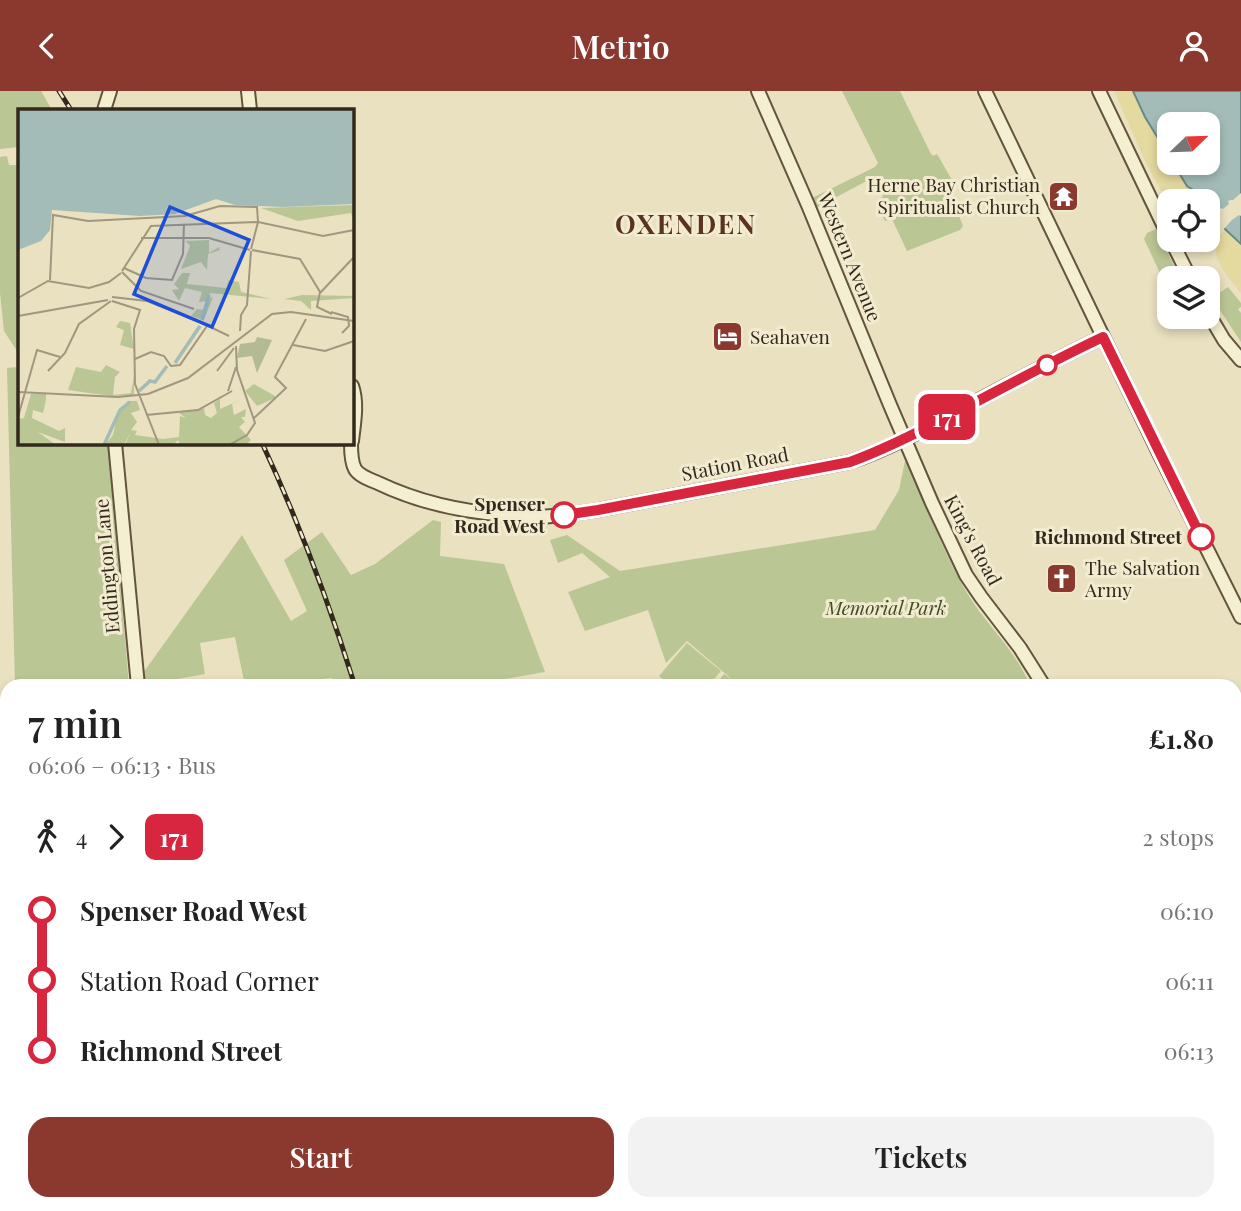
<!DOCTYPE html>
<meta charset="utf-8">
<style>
:root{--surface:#fff;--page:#f2f2f2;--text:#222;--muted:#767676;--accent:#8b382f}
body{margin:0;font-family:"Playfair Display",serif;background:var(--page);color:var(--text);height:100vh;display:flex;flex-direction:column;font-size:26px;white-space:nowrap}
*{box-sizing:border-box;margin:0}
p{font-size:23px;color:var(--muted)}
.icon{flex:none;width:38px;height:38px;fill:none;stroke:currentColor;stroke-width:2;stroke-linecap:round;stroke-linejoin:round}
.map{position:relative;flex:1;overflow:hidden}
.panel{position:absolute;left:0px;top:588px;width:1242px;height:532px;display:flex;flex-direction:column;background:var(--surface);border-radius:21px 21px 0 0;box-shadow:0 4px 10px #0003}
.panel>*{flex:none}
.badge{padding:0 14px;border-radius:10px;font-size:24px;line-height:46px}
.needle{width:46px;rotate:67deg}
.buttons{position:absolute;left:1157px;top:21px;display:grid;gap:14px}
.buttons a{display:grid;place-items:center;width:63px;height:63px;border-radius:14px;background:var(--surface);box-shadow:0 4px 10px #0003;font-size:35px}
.map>.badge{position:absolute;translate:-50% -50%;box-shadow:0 0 0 4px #fff}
.legs{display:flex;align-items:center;gap:10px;height:77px;padding:0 28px;font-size:23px}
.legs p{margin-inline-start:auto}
.headline{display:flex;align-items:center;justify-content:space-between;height:119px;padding:0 28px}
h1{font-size:38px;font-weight:600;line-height:52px}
.button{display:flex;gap:14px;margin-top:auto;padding:14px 28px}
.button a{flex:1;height:80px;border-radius:21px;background:var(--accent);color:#fff;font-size:28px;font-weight:600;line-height:80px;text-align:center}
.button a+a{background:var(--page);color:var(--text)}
ul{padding:0 28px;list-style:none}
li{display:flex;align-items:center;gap:24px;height:70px;font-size:26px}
li i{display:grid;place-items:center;width:10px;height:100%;margin:0 9px;background:currentColor}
li i::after{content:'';width:18px;height:18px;margin:-9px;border:5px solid;border-radius:50%;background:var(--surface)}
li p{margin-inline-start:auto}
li:first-child i{background:linear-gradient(#0000 50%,currentColor 0)}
li:last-child i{background:linear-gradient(currentColor 50%,#0000 0)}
header{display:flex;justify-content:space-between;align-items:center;height:91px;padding:0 28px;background:var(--accent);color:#fff;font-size:32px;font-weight:600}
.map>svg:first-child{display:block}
</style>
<header><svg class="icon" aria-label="back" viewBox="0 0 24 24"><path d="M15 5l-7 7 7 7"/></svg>Metrio<svg class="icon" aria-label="person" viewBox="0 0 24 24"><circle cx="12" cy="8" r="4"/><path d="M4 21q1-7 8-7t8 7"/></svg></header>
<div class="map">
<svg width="1241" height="1120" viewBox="0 0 1241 1120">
<rect width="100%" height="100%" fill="#e9e1c0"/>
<g fill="#dedcae">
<polygon points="7,1010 7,1086 0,1086 0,1054"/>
<polygon points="133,1113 182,1113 183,1120 134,1120"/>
</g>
<g fill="#bbc695">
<polygon points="0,0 41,0 52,19 19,19 19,56 0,58"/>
<polygon points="842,0 900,0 931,63 933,65 937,63 956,96 950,100 950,102 963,135 960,139 907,160 892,128 885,130 876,112 883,105 874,86 814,118 810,108 875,76 878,72"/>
<polygon points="7,65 9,74 19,74 19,260 17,260 4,240 0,202 0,66"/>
<polygon points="1156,138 1180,187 1169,187 1169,201 1144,148 1147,142"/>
<polygon points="1228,196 1241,212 1241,216 1238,218 1241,222 1241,251 1212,207"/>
<polygon points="19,276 19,352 108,352 129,595 15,595 7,277"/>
<path d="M906,365C924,412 942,458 967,502C986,534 1016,559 1030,595H715L724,583L735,591L687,550L666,572L648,519L585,540L568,501L610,486L582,462L558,472L550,449L567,444L620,480L875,439L899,399Z"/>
<polygon points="433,429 441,431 440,465 504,473 545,581 476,593 334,595 332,587 245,595 235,546 200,552 205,583 145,594 143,582 242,444 291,530 307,520 284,469 322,441 351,484 375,473"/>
<polygon points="687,552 721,580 708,595 670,595 659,585"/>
<polygon points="455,1113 567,1113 568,1120 456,1120"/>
<polygon points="576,1113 666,1113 668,1120 578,1120"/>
</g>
<g fill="#e4d99f">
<polygon points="1114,0 1146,0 1169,44 1169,72 1183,72 1204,110 1169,110 1169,114 1148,76"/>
<path d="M1225,139L1241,153V202C1227,185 1202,159 1225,139Z"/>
</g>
<polygon fill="#a3bcb7" stroke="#6b8984" stroke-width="2" points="1133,0 1241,0 1241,153 1225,138 1208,114 1208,110 1205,110 1201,104 1187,95 1173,72 1208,72 1208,33 1169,33 1169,65 1145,26"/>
<polygon fill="#e9e1c0" points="1241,102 1241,125 1239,124 1232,129 1222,140 1211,126 1221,117 1223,118 1229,113 1228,110 1231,109 1233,109"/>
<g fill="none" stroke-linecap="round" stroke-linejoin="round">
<defs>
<g id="secondary">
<polyline points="248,0 250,19"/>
<polyline points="758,0 808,114 890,314 932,412 966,484 981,506 1020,557 1044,595"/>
<polyline points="985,0 1159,362 1241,526"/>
<polyline points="1099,0 1169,146"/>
<polyline points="104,19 110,0"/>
<polyline points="1171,149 1190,187"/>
<polyline points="1208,222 1224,249 1241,269"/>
<path d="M352,295C358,312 354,332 352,350"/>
<polyline points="115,352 138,595"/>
<path d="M351,352C351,359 351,371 355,378C359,385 371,389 378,392C418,411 462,421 507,424C518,425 529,427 539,426C559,425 578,422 598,419L850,371C888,358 923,339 958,320C1006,295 1054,269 1103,246"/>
<polyline points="1104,1113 1106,1120"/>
</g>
<polyline id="primary" points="0,647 3,684 7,829 6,863 0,921"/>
</defs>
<use href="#secondary" stroke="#63543d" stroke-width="16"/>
<use href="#primary" stroke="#4f412e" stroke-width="18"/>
<use href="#secondary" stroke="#f5efd2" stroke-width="12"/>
<use href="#primary" stroke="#ebda9a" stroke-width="14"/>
<defs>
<g id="rail">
<polyline points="59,0 71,19"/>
<path d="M262,352C299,431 329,512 355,595"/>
<polyline points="501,1113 503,1120"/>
</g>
</defs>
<use href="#rail" stroke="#32291d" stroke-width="5"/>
<use href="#rail" stroke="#f2ebcf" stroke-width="2.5" stroke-dasharray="8" stroke-linecap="butt"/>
</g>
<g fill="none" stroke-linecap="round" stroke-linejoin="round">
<defs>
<path id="line-1" d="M564,424L598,419L850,371C886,358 919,341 953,323C1003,297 1052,270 1103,246L1201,446"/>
</defs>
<use href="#line-1" stroke="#fff" stroke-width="16"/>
<use href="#line-1" stroke="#d7263d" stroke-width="10"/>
</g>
<defs>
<symbol id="temple-square" viewBox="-11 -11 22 22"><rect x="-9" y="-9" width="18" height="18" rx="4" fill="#8b382f" stroke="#f2ebcf"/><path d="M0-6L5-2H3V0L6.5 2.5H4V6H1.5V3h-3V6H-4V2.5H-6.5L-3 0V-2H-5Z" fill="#fff"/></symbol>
<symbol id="hotel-square" viewBox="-11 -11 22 22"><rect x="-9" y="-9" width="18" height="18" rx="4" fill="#8b382f" stroke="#f2ebcf"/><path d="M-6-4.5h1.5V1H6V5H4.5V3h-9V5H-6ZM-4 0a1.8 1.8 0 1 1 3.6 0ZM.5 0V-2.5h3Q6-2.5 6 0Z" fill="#fff"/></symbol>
<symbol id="church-square" viewBox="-11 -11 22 22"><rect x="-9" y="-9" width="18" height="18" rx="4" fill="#8b382f" stroke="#f2ebcf"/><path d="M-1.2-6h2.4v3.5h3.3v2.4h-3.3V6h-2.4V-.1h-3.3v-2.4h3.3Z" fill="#fff"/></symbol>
</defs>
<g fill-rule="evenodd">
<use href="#temple-square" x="1046" y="88" width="35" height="35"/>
<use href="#hotel-square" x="710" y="228" width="35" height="35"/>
<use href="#church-square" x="1044" y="470" width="35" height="35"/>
</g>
<g fill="#fff" stroke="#d7263d" stroke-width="3.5">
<circle cx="1047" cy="274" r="9"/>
<circle cx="564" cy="424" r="12"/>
<circle cx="1201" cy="446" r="12"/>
</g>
<g text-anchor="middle" stroke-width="6" stroke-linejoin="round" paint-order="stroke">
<g font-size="19" fill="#32291d" stroke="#f2ebcf" text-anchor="start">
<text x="1040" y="101" text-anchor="end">Herne Bay Christian<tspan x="1040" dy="22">Spiritualist Church</tspan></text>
<text x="750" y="253">Seahaven</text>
<text x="1085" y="484">The Salvation<tspan x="1085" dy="22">Army</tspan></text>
</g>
<g font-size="19" fill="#32291d" stroke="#f2ebcf">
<text transform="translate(850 166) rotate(68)" y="7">Western Avenue</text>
<text transform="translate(735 373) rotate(-11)" y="7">Station Road</text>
<text transform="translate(973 449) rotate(62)" y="7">King's Road</text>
<text transform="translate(107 475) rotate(-95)" y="7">Eddington Lane</text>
</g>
<g font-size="19" font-weight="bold" fill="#32291d" stroke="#f2ebcf" text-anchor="end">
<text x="545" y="420">Spenser<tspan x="545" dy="22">Road West</tspan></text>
<text x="1182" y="453">Richmond Street</text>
</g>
<g font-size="19" font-style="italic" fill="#3e4d25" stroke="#f2ebcf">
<text x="886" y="524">Memorial Park</text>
</g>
<g font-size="26" font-weight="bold" letter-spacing="2" fill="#5b3220" stroke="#f2ebcf">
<text x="686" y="143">OXENDEN</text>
</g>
</g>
<g transform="translate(18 18)">
<rect width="336" height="336" fill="#e9e1c0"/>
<path d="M336,96L335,110L333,104L280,112L243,99ZM191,131V144L201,138L202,141L190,145L189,161L183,153L163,160L172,137L168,132ZM164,164H172L169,175L208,179L211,171L221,173L223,183L253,190L192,184L190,190L195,188L186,211L173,207L179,200L188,201L190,192L181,193L184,183L167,179L161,192L154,181L161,180L156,175ZM284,186L336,187V189L293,192V201L283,192L266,190ZM102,212L112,214L116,240L102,236L106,221L98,218ZM88,256L102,263L97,268L95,286L113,284L116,267V286L93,287L50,281L58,258L83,263ZM236,275L257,287V289L239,297L227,282ZM13,285H28V291L25,304L15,301L14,309L41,322L47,319V333L20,323L38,336H1L0,310L6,309ZM202,290V300L222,291L214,295L216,306L228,300L227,308H223L227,313L221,318L233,331L228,336H162L160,331L155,336H107L113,322L106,336H87L95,326L100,303L111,293L107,292H119L122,301L113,304L119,313L113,321L119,322L117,326L145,330L161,328L162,307L168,309L161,304L186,299L187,306L193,309L199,304L196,294Z" fill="#bbc695"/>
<path d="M239,228L254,231L239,264L234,247L219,249L222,235L237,233Z" fill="#b3bb94"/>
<path d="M0,0H336V95L265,98L217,96L198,90L157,105L122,107L34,101L32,121L23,132L0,141Z" fill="#a3bcb7"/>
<path fill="none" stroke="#a3bcb7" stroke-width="3.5" d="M184,211L191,186M157,254L182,217M121,282L132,272L137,273L149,257M86,336L102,301L112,293"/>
<path fill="none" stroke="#a0977f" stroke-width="2" d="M123,129H191L232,141M234,141L282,150L302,183L299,198L314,205M106,159L128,169L154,171L165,145L166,115M104,162L133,117L240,113L233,140M104,163L123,182L176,200M32,171L35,106L70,112L167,107L202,97L239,98L240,113L305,127L336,121M302,184L336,148M94,188L129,192L179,212M0,189L30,172L71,179L91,173L103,164M94,192L122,201L116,220L117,275L141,336M313,203L330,208L331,217L324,224M0,207L90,191M176,210L211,227M222,222L223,206L229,196L233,142M275,236L307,242L336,232M117,250L133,243L146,247L153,257L162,256L189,217M30,262L47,244L61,215L93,192M199,262L216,239M210,282L218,258M0,283L100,288L130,285L170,269L254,205L273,203L336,212M128,306L180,301L214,282M0,308L19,241L42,248M235,310L268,279L257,268L288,210M211,336L229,326L237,314L219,261L218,237"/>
<path fill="#1d4ed8" fill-opacity="0.15" stroke="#1d4ed8" stroke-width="3.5" d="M152,98L231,131L194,218L116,185Z"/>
<rect width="336" height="336" fill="none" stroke="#32291d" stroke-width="3.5"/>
</g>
</svg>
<div class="buttons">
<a><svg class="needle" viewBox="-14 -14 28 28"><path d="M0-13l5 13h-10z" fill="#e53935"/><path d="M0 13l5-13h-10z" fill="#767676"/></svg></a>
<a><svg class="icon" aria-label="locate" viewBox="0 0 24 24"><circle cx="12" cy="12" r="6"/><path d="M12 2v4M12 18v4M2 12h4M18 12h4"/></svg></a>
<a><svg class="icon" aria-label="layers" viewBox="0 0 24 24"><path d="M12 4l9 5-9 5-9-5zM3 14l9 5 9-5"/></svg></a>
</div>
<b class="badge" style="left:947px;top:326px;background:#d7263d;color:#fff">171</b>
<section class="panel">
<div class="headline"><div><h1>7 min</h1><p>06:06 – 06:13 · Bus</p></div><b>£1.80</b></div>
<div class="legs"><svg class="icon" aria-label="walk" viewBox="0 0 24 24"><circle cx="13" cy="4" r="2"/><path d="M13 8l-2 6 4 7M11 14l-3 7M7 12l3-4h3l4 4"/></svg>4<svg class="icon" aria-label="forward" viewBox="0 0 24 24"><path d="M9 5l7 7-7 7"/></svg><b class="badge" style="background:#d7263d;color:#fff">171</b><p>2 stops</p></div>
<ul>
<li><i style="color:#d7263d"></i><b>Spenser Road West</b><p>06:10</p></li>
<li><i style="color:#d7263d"></i><span>Station Road Corner</span><p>06:11</p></li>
<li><i style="color:#d7263d"></i><b>Richmond Street</b><p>06:13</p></li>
</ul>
<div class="button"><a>Start</a><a>Tickets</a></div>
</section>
</div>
